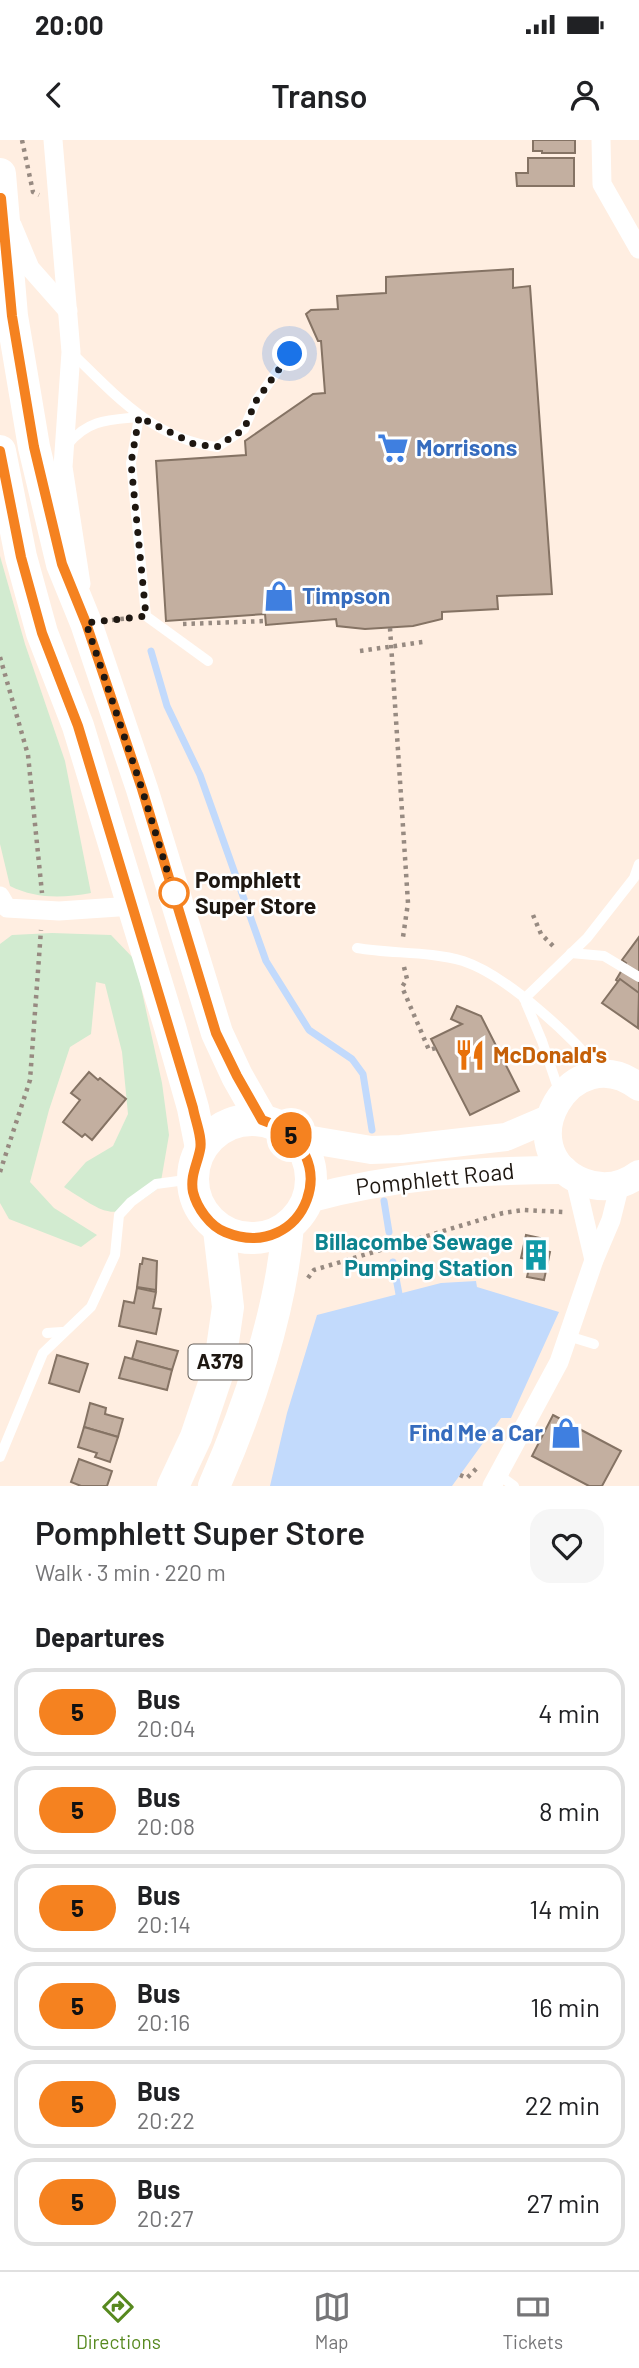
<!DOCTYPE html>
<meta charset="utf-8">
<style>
:root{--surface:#fff;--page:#f6f6f6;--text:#202124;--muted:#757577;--line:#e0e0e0;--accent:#57891f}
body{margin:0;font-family:Barlow,sans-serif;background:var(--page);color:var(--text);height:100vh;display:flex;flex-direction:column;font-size:26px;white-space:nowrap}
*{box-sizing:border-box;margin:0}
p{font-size:23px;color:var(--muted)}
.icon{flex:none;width:38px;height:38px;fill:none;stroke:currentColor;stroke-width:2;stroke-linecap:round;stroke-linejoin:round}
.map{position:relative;height:1346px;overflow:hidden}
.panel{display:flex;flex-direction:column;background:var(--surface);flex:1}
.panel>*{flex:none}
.badge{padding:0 14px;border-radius:23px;font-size:24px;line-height:46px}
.you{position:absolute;width:35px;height:35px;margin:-18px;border:5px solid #fff;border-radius:50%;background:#1a73e8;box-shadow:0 0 0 10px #1a73e833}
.map>.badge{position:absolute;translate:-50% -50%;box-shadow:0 0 0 4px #fff}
h2{padding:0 35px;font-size:26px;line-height:63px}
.round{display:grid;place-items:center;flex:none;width:74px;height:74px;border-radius:21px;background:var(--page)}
.head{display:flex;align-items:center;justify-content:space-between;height:119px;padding:0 35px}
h1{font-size:33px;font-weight:600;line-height:52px}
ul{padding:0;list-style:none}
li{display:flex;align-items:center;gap:21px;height:88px;margin:0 14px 10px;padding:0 21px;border:4px solid var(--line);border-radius:21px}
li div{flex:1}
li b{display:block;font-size:26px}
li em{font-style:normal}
li .badge{min-width:77px;font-weight:700;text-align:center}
.status{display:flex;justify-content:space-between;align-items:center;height:49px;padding:0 35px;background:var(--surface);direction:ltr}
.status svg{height:19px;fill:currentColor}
header{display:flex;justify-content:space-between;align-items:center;height:91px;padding:0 35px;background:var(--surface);font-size:32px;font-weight:600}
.dock{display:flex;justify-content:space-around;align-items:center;height:98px;border-top:2px solid var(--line);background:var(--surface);font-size:19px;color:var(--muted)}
.dock a{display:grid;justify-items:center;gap:4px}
.dock .on{color:var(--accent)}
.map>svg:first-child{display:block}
</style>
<div class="status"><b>20:00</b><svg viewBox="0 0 49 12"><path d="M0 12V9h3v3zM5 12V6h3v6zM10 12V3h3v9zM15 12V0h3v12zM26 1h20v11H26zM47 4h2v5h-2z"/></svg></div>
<header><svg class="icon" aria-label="back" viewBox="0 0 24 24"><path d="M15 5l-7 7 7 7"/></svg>Transo<svg class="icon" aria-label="person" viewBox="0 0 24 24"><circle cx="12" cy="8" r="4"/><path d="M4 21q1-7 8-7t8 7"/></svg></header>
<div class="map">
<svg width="639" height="1346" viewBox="0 0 639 1346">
<rect width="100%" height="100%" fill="#ffeee1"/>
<g fill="#d2ebd0">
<path d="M0,416L25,504L65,621L91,753C63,758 36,759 10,746L0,704Z"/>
<path d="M52,793L111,795L135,820L162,943L169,995L160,1047C113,1082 112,1078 64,1047L86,1022L113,1006L128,974L122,912L105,844L96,842L91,894L70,907L49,970L30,1042L54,1068L97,1095L81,1107L9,1079L0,1063V804L12,795Z"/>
</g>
<polygon fill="#c2dafc" points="476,1141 477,1147 559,1172 511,1278 501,1278 452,1346 270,1346 287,1273 317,1175 441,1143"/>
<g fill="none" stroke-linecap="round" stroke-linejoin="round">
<g stroke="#c2dafc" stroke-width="7">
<polyline points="151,511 167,566 200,635 266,821 309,890 352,919 363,934 372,990"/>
<polyline points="384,1061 389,1092"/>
<polyline points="393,1122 399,1154 398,1162"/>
</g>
</g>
<g fill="#c3afa0" stroke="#857364" stroke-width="2">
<polygon points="533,0 575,0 575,13 542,13 542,11 533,11"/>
<polygon points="528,18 574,18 574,46 517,46 516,33 528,33"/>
<polygon points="513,129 513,148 530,146 552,454 497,456 498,469 442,472 442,479 413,486 365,489 337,486 336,479 266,485 265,474 166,481 156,321 246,315 245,301 313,254 325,253 321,201 318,201 306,174 311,170 338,169 337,156 386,153 386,137"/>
<polygon points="639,797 639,857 616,840 626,823 622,820"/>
<polygon points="620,839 639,853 638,888 602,863"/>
<polygon points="457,866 481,876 519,951 470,975 431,899 462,884 451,879"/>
<polygon points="89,932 98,940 100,938 126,959 92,1000 85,994 82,997 63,982 80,960 71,953"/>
<polygon points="526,1095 540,1098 538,1109 550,1112 544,1140 527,1137 531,1120 521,1118"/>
<polygon points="143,1118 157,1121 156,1150 137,1147 140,1124 142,1124"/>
<polygon points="137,1148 156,1152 153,1168 161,1169 156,1194 119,1186 124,1161 134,1163"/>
<polygon points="137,1201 178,1211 172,1230 132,1219"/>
<polygon points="57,1215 88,1224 79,1252 49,1243"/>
<polygon points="125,1217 172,1230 167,1250 119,1238"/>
<polygon points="90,1263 106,1268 105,1274 123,1279 118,1297 84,1287"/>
<polygon points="553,1275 621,1311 602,1346 589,1346 532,1316"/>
<polygon points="84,1287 118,1297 110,1322 95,1317 97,1313 78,1307"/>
<polygon points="79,1319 112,1331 107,1346 81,1346 71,1342"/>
</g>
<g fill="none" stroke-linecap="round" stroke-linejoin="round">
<g stroke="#978a81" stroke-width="4.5" stroke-dasharray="3.5 5" stroke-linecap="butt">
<polyline points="22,0 33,52 39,55"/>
<polyline points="112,480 131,478"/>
<polyline points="183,484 266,481"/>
<polyline points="390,488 408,763 403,797"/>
<polyline points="360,511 423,502"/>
<polyline points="0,517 28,615 42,753"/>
<polyline points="533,775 541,794 555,808"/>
<polyline points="404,827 407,839 402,847 429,910 436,908"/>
<polyline points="0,1032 30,940 41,790"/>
<polyline points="308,1138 314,1130 503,1073 524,1070 563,1072"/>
<polyline points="460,1335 467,1338 477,1328"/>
</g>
<g stroke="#fff" stroke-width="10">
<path d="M73,214C116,256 154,299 217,307L244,289L256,261L290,213"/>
<polyline points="139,277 131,323 146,476 208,521"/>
<path d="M68,304C89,279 109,280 139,277"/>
<path d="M357,808C391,814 429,811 463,821C506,835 571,895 600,931"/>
<polyline points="571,813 604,816 639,837"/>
<polyline points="524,859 587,798 634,738 639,724"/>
<polyline points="526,863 542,901 560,954"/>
<polyline points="47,1193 62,1192"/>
<polyline points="568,1196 594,1204"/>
<polyline points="0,1317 43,1213 91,1167 115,1115 119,1075 131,1062 156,1044 193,1039"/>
<polyline points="499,1335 514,1346"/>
</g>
<g stroke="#fff" stroke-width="19">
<polyline points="53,0 71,212 63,327 81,444"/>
<polyline points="601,0 602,44 639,109"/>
<polyline points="12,85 30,128 68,171"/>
<polyline points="0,756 7,768 59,771 133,766"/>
<polyline points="575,1039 594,1120"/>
<polyline points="492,1346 559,1222 594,1120 611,1080 620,1044"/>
</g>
<g stroke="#fff" stroke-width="28">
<path d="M639,947C572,895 505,1010 583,1042C603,1050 623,1046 639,1034"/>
<polyline points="294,997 371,1010 401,1009 506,997 548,979"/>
<path d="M308,1059C391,1036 478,1030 564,1030"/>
</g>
<g stroke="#fff" stroke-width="32">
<polyline points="0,34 12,176 34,307 62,424 86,483 142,649 217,893 237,936 262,980"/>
<polyline points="0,311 21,417 42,493 78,586 170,887 193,968 201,1008"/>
<circle cx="252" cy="1039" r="59"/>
<polyline points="173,1346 196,1297 219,1229 228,1167 219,1090"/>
<path d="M214,1346C249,1267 281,1172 288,1086"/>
</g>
</g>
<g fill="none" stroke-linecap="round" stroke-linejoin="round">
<defs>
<path id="line" d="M0,311L21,417L42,493L78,586L193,968C195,980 203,998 200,1010C197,1025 190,1036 193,1052C197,1068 210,1086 225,1092C305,1125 351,1010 262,980L237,936L216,893L142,649L86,483L62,424L34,307L12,176L1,58"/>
</defs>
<use href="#line" stroke="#fff" stroke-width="16"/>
<use href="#line" stroke="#f58220" stroke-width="10"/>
<polyline stroke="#1e1711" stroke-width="7" stroke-dasharray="0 12.6" points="174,753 142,649 86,483 146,476 131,323 139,277 194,304 217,307 244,289 256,261 290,214"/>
</g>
<defs>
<symbol id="supermarket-bare" viewBox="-9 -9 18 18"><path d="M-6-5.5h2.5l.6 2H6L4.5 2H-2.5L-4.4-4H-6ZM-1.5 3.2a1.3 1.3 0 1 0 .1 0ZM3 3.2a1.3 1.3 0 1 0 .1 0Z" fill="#3f7fe0" stroke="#fff" stroke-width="2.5" paint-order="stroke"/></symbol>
<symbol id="shop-bare" viewBox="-9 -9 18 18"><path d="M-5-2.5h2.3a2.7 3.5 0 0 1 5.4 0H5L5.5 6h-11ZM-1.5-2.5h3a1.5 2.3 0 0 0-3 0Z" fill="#3f7fe0" stroke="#fff" stroke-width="2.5" paint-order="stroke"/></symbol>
<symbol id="restaurant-bare" viewBox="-9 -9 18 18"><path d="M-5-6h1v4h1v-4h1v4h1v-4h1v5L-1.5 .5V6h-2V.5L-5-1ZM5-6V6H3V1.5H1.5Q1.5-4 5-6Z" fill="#e8710a" stroke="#fff" stroke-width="2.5" paint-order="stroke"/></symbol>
<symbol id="building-bare" viewBox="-9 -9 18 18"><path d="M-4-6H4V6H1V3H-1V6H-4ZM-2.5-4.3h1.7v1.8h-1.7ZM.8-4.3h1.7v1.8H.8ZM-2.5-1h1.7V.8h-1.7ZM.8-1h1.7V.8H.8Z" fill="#0f9aa8" stroke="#fff" stroke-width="2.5" paint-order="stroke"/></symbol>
</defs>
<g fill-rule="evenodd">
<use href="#supermarket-bare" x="371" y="286" width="44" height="44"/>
<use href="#shop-bare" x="257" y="434" width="44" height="44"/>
<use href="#restaurant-bare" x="448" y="893" width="44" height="44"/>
<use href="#building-bare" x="514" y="1093" width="44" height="44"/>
<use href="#shop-bare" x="544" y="1271" width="44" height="44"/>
</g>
<circle fill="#fff" stroke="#f58220" stroke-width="3.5" cx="174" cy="753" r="14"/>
<g text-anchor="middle" stroke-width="5" stroke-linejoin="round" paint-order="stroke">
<rect fill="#fff" stroke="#625d58" stroke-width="2" x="188.5" y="1204.5" width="63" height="35" rx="5"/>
<g font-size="21" font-weight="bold" fill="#1e1711">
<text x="220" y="1229">A379</text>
</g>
<g font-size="23" font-weight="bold" fill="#366cbe" stroke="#fff" text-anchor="start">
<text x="416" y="316">Morrisons</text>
<text x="302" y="464">Timpson</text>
<text x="543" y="1301" text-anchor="end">Find Me a Car</text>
</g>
<g font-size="23" font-weight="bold" fill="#1e1711" stroke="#fff" text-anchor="start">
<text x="195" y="748">Pomphlett<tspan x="195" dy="26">Super Store</tspan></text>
</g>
<g font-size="23" font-weight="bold" fill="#c56008" stroke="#fff" text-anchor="start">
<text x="493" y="923">McDonald's</text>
</g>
<g font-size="23" fill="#1e1711" stroke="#fff">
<text transform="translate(435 1039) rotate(-6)" y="8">Pomphlett Road</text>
</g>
<g font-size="23" font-weight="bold" fill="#0d838f" stroke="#fff" text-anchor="end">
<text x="513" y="1110">Billacombe Sewage<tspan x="513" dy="26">Pumping Station</tspan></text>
</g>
</g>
</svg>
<div class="you" style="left:290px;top:214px"></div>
<b class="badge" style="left:291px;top:995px;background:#f58220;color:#111">5</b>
</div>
<section class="panel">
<div class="head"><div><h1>Pomphlett Super Store</h1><p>Walk · 3 min · 220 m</p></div><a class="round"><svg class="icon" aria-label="heart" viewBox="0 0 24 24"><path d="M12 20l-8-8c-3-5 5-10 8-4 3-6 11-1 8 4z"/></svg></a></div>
<h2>Departures</h2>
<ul>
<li><span class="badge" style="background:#f58220;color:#111">5</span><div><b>Bus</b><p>20:04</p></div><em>4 min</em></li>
<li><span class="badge" style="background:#f58220;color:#111">5</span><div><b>Bus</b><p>20:08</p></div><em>8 min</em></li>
<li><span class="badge" style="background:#f58220;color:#111">5</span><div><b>Bus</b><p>20:14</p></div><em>14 min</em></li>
<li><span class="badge" style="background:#f58220;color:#111">5</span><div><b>Bus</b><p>20:16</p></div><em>16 min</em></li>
<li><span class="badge" style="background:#f58220;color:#111">5</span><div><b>Bus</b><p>20:22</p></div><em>22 min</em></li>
<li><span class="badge" style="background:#f58220;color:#111">5</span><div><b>Bus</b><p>20:27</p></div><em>27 min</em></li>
</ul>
</section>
<nav class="dock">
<a class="on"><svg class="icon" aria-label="directions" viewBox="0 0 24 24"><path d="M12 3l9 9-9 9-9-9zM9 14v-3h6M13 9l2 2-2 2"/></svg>Directions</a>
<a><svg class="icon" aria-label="map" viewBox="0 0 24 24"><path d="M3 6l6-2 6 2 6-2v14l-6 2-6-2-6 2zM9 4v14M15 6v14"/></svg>Map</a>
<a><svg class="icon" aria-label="tickets" viewBox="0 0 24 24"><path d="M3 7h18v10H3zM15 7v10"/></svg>Tickets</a>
</nav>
